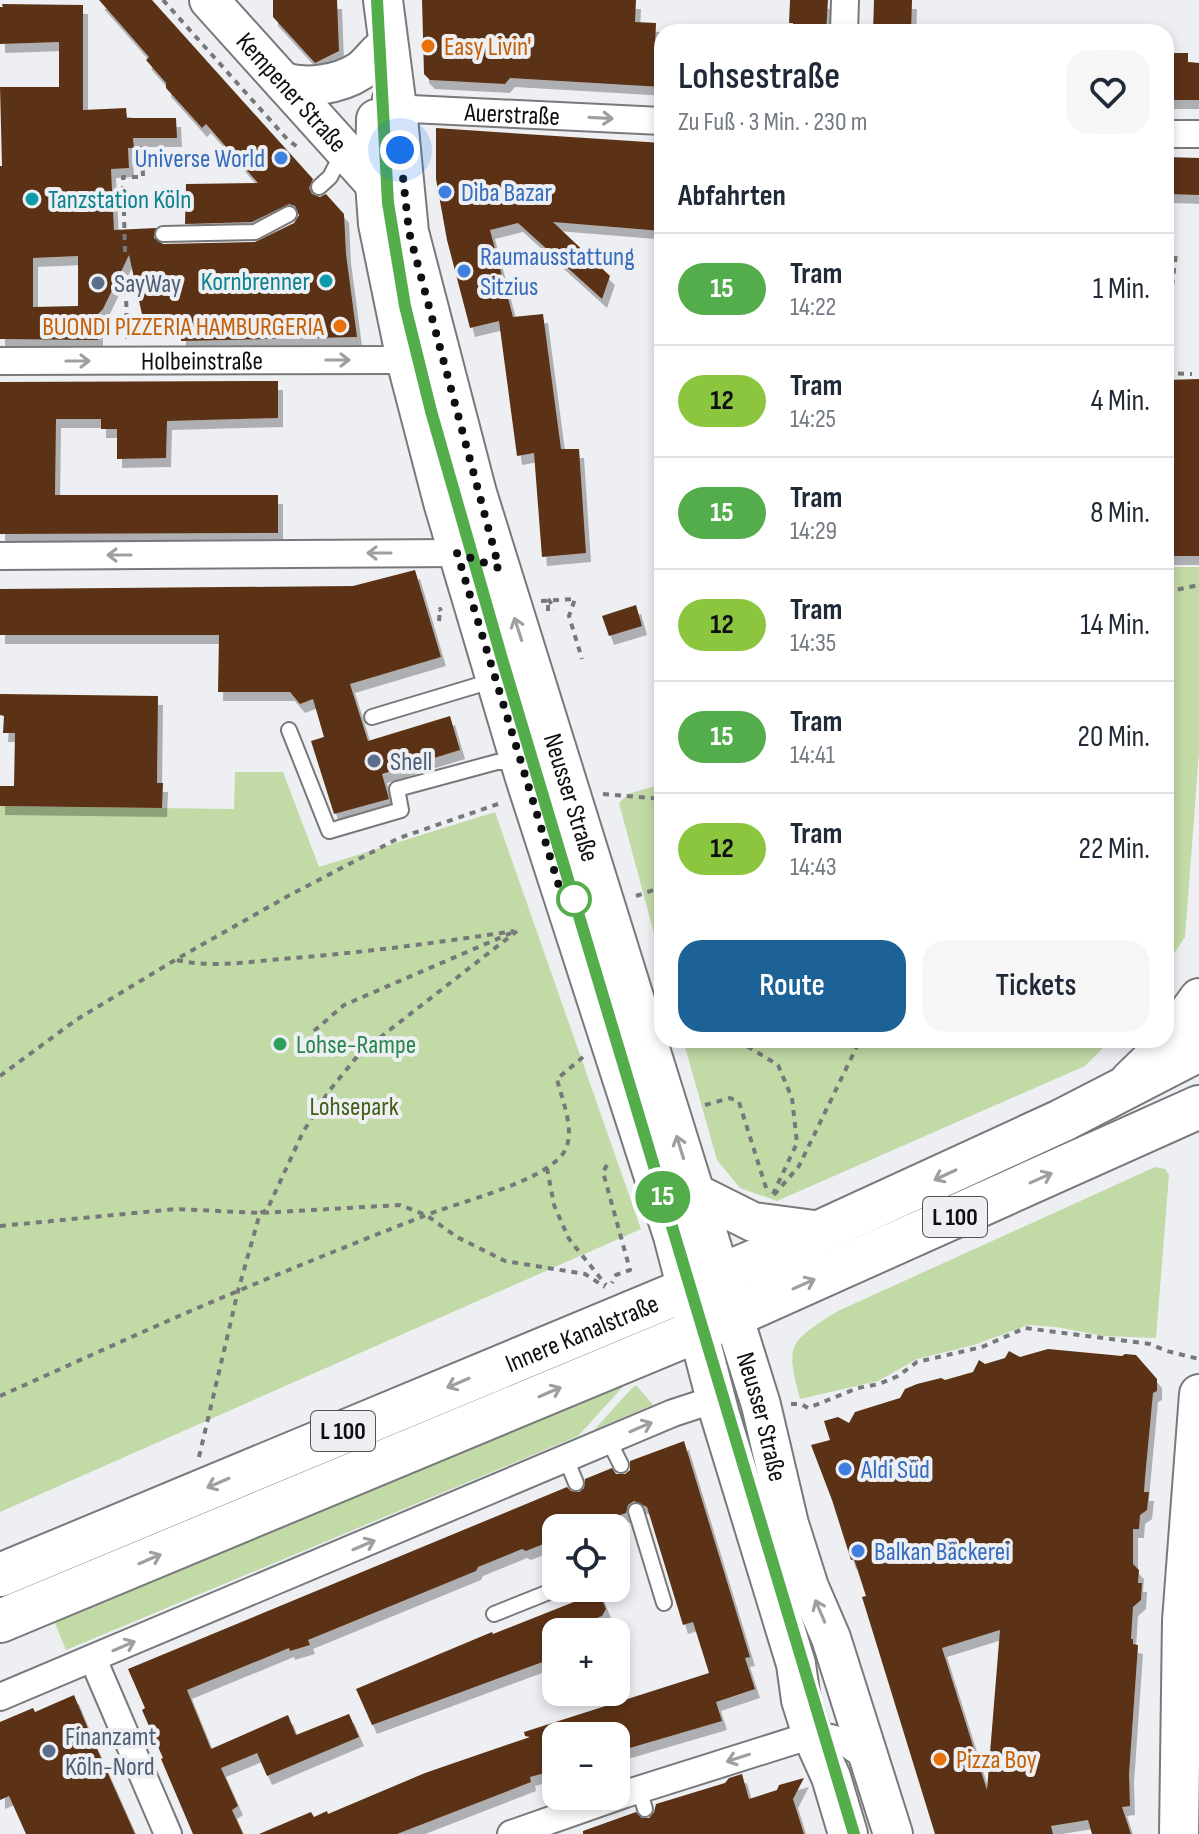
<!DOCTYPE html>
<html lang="de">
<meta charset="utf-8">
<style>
:root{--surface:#fff;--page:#f6f6f7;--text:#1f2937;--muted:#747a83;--line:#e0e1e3;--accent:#1d6297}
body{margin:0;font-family:"Sofia Sans Condensed",sans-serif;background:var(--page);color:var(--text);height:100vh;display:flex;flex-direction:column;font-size:30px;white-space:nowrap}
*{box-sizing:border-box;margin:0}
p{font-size:26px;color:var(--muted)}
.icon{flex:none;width:44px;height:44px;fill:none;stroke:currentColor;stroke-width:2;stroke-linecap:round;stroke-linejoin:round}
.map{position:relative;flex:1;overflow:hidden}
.sheet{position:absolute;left:654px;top:24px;width:520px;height:1024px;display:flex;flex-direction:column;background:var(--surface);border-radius:24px;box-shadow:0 4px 12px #0003}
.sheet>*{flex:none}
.badge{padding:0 16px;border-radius:26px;font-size:28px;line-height:52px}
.fabs{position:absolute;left:542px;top:1514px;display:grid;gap:16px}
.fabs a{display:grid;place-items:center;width:88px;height:88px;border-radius:16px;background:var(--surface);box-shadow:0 4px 12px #0003;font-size:40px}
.you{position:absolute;width:40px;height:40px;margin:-20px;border:6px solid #fff;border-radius:50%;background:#1a73e8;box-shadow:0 0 0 12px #1a73e833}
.map>.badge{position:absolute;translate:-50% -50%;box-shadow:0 0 0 4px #fff}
h2{padding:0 24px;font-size:30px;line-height:72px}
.round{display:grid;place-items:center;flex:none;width:84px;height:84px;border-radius:24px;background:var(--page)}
.head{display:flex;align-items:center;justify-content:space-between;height:136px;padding:0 24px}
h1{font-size:38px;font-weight:600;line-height:60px}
.action{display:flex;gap:16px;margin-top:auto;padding:16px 24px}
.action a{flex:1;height:92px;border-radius:24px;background:var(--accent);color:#fff;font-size:32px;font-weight:600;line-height:92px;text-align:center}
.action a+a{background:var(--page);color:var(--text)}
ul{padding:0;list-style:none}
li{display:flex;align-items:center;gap:24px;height:112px;padding:0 24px;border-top:2px solid var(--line)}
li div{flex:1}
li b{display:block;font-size:30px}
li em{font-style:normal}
li .badge{min-width:88px;font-weight:700;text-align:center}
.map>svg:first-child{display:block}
</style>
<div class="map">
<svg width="1199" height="1834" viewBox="0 0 1199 1834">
<defs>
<filter id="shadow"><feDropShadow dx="5" dy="9" stdDeviation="0" flood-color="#0004"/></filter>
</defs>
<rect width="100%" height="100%" fill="#edeff3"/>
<g fill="#c2daa6">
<polygon points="1166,567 1199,567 1199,751 1185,937 1166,965"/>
<polygon points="235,772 283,772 319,867 495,812 641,1229 0,1512 0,806 234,809"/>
<polygon points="662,784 662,963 619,803 628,794"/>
<polygon points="683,1040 1111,1040 1085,1066 777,1201 740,1188 717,1160"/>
<path d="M1155,1167L1165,1169L1169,1175L1156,1338L1104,1336L1056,1327L1028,1325L974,1345L917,1359L878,1381L800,1399C785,1343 789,1342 838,1311Z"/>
<polygon points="630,1379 578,1436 66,1650 52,1616"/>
<polygon points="634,1386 637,1386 653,1405 594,1430"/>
</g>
<g fill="#5c3313" fill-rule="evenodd" filter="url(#shadow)">
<path d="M99,0H152L313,179L309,188L312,194L320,197L326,194L344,214L346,254L357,337L181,341V329L145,328L129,255L103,309L98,314V340L0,339V166H2L0,87H59V42L0,44V7H3L2,4L83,5V110L126,108L127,118H176L177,138H133L134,148H128L129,168L111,169L114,230L156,228L154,238L163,244L255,242L294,223L299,215L295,206L289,204L252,222L185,224L186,184L258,183L206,124L202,128L166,88V83L146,60L149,57ZM78,256V306L33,307V258Z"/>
<polygon points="273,0 337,0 339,51 315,63 273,17"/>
<polygon points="422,0 636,0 635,22 656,23 655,46 662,46 662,87 510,78 505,84 430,80 424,74"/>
<polygon points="790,0 828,0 826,32 792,32 793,23 789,23"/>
<polygon points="874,0 912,0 911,32 873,32"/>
<polygon points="1166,53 1188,53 1188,62 1199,63 1199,100 1166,100"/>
<polygon points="436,128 662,143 662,231 553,222 610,276 602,299 518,223 490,230 513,317 543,314 561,449 579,449 586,553 542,557 534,453 517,456 499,321 470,328 447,240 436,179"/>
<polygon points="1166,157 1199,158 1199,195 1166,194"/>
<polygon points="1199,379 1199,556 1167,556 1166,380"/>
<polygon points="278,381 278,418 167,421 166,458 117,459 117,429 101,429 101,419 56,419 55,495 278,495 278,533 0,534 0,382"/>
<polygon points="415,570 441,657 350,684 368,741 450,716 460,750 382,774 389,799 334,814 311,741 324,737 313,699 300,704 290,692 218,692 219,635 0,635 0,589 353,586"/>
<polygon points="636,605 642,626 609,636 602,616"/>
<polygon points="0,694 158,696 157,783 163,783 162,808 0,806 0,786 14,786 15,733 3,733 4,716 0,715"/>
<path d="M1048,1349L1122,1356L1125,1354L1136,1355L1157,1379V1391L1153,1393L1145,1478L1144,1492H1149L1147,1510L1140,1515L1139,1529H1133V1564L1139,1570L1138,1583H1142L1141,1600L1133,1607L1131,1639H1133V1644L1138,1645L1129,1774L1130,1806L1122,1807L1131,1834H1092L1088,1820L1051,1826L1053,1834H935L862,1597L866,1596L854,1559L851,1560L832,1500L811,1445L830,1440L824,1421L838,1417L849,1423L855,1412L900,1398L905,1389L917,1384L941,1378L945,1380L973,1372L979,1360L985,1364L1005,1358L1009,1351L1020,1357ZM1000,1630L987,1790L942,1648Z"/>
<polygon points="684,1441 750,1657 745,1658 755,1689 716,1702 722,1721 616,1752 616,1736 556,1736 556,1770 530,1777 531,1782 397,1834 259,1834 311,1812 314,1817 327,1811 328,1814 425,1773 530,1737 525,1736 524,1732 709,1673 693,1622 683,1625 647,1507 634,1501 628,1505 626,1513 600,1522 597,1517 589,1515 583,1519 581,1528 556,1528 556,1539 526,1551 522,1549 478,1567 476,1571 308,1640 310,1645 290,1651 289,1648 187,1690 211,1749 288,1715 296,1735 349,1714 359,1737 267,1776 257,1753 221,1768 238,1806 232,1810 243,1834 193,1834 161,1759 163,1758 142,1710 145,1708 128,1669 567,1487 571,1491 579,1492 584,1488 585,1479 612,1468 616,1474 625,1474 630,1470 630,1461"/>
<polygon points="599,1592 606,1609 602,1616 579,1625 581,1632 556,1632 556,1657 372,1725 356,1689 492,1632 493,1634"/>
<polygon points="74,1695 89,1731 135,1834 26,1834 9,1796 0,1800 0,1722 33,1708 35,1712"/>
<polygon points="742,1774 749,1799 777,1790 779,1785 804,1778 793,1799 804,1834 583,1834 583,1831 636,1812 642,1818 649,1818 654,1812 656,1804 725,1783 729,1778"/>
</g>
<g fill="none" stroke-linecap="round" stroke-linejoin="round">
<defs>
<g id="lane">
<polyline points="319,187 330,177 342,154"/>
<polyline points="163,234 255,232 289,214"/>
<polyline points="372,717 495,680"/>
<polyline points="289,730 329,831 401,810 397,789 497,762 516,762"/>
<polyline points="609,1441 621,1465"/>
<polyline points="566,1459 576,1483"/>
<polyline points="636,1511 664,1603"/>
<polyline points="591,1525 592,1528"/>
<polyline points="494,1614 559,1588"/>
<polyline points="639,1789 645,1809"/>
</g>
<g id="street">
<polyline points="844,32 845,0"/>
<path id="s1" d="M386,99C390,109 402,109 411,109L662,121"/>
<polyline points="1166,134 1199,134"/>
<path id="s2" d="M0,361L406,360"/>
<polyline points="0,556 457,553"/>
<polyline points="93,1659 168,1834"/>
<polyline points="0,1697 673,1413 716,1399"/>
<path d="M511,1834L625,1794L812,1735C839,1738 852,1743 870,1763"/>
</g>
<g id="secondary">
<path id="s3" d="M209,0L383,193"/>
<path id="s4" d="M383,0L397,108L409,232L477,493L761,1405L789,1524L809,1587L831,1638L893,1834"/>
<path d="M283,82C307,89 338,85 360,71C367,66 373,58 379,52"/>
<polyline points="376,119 375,183 378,224 406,360 443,502 525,778 673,1236 720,1415 796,1664 801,1700 812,1735 831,1777 848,1834"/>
<polyline points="1130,1080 1162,1049 1199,998"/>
<polyline points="695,1193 753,1222 822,1231"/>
<polyline points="1179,1834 1182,1621 1199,1394"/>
</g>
<g id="primary">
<path id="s5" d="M0,1575L767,1256L1061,1121L1199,1050"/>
<polyline points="0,1621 733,1316 1199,1107"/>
</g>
</defs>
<use href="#lane" stroke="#77797c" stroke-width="18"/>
<use href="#street" stroke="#77797c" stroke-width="30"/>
<use href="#secondary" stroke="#77797c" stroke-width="42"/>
<use href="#primary" stroke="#77797c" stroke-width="46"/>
<g stroke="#77787a" stroke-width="4" stroke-dasharray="6 6" stroke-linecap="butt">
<polyline points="163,0 288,140 299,148"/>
<polyline points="125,252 123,177 143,177 142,143"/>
<polyline points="1166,254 1176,254 1166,334"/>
<polyline points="126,289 127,339"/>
<polyline points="1166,373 1192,374"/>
<polyline points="1166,592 1199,585"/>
<polyline points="541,601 575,599 569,616 582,659"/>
<polyline points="548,611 548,599 555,609"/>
<polyline points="439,621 440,609 441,611"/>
<polyline points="603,794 662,799"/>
<polyline points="636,896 662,887"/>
<path d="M177,960C210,968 247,962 281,959C359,953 436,943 514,931"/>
<polyline points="314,1031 344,1005 511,933"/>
<polyline points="737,1040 778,1065 792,1098 797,1143 773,1194"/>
<polyline points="0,1076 76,1020 175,960 288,896 399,838 501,803"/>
<polyline points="705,1105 730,1098 739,1102 768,1194"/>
<polyline points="607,1165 603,1172 630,1270 616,1275 612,1283"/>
<polyline points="547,1168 554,1205 569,1239 606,1285"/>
<polyline points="774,1195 799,1166 860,1040"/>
<polyline points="0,1226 176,1209 260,1213 400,1205 426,1215 457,1237 505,1261 585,1274 605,1287"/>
<path d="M0,1396C79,1361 158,1324 238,1291C300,1265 362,1240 424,1216C459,1202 539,1183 562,1155C578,1135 562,1101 557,1079L583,1057"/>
<polyline points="791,1404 801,1404 808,1408 858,1388 879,1384 898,1376 917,1362 982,1347 1025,1328 1150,1344 1167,1351 1199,1359"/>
<polyline points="199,1457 238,1291 260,1213 267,1210 303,1132 329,1091 360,1053 517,931"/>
</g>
<use href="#lane" stroke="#fff" stroke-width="14"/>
<use href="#street" stroke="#fff" stroke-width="26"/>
<use href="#secondary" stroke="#fff" stroke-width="38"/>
<use href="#primary" stroke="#fff" stroke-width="42"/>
</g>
<defs><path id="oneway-shaft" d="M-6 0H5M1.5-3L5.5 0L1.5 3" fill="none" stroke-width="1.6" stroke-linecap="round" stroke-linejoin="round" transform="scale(2)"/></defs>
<g stroke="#9f9f9f">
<use href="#oneway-shaft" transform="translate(601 118) rotate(3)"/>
<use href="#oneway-shaft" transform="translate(338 360)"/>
<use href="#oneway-shaft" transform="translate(78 361)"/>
<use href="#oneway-shaft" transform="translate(379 553) rotate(180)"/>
<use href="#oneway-shaft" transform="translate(119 555) rotate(180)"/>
<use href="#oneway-shaft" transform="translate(518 629) rotate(-108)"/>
<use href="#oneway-shaft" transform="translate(680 1147) rotate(-107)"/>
<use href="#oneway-shaft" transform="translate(945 1175) rotate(155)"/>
<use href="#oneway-shaft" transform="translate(1041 1178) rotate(-24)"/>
<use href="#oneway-shaft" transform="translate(804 1284) rotate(-24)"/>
<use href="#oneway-shaft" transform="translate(458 1383) rotate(157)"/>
<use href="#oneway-shaft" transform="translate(550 1392) rotate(-23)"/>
<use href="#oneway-shaft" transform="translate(641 1427) rotate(-23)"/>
<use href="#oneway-shaft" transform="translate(218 1483) rotate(157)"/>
<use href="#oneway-shaft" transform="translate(364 1545) rotate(-23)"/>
<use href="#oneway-shaft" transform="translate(150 1559) rotate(-23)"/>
<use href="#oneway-shaft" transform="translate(820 1611) rotate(-113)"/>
<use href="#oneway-shaft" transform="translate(124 1646) rotate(-23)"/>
<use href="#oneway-shaft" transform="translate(738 1758) rotate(162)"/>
</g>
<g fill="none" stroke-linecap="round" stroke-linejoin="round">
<defs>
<polyline id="line" points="377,0 388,203 405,306 431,411 502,659 854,1834"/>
</defs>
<use href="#line" stroke="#fff" stroke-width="18"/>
<use href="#line" stroke="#54ad4b" stroke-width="12"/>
<polyline stroke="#0e0f10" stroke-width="8" stroke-dasharray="0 14.4" points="400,150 409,232 499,568 457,553 566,909 574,899"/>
</g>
<g fill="#e8710a" stroke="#edeff3" stroke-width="3">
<circle cx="428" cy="46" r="8"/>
<circle cx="340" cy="326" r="8"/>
<circle cx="940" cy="1759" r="8"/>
</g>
<g fill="#3f7fe0" stroke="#edeff3" stroke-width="3">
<circle cx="281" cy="158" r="8"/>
<circle cx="445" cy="192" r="8"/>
<circle cx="464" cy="271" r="8"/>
<circle cx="845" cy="1469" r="8"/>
<circle cx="858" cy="1551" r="8"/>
</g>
<g fill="#0f9aa8" stroke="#edeff3" stroke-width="3">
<circle cx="32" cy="199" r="8"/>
<circle cx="326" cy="281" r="8"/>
</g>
<g fill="#5c6f8a" stroke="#edeff3" stroke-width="3">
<circle cx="98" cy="283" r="8"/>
<circle cx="374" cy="761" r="8"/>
<circle cx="49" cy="1751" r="8"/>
</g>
<circle fill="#fff" stroke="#54ad4b" stroke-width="4" cx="574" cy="899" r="16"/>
<circle fill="#2e9e5b" stroke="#edeff3" stroke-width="3" cx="280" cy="1044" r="8"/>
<g text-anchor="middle" stroke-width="8" stroke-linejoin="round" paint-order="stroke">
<g fill="#edeff3" stroke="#515254" stroke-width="2">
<rect x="923" y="1197" width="64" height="40" rx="6"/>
<rect x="311" y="1411" width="64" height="40" rx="6"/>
</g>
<g font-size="24" font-weight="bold" fill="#0e0f10">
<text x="955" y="1225">L 100</text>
<text x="343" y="1439">L 100</text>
</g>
<g font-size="26" fill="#c56008" stroke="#edeff3" text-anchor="start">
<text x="444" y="55">Easy Livin'</text>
<text x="324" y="335" text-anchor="end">BUONDI PIZZERIA HAMBURGERIA</text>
<text x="956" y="1768">Pizza Boy</text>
</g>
<g font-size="26" fill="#0e0f10" stroke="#edeff3">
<text dy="9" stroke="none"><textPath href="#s3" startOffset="124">Kempener Straße</textPath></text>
<text dy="9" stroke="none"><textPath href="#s1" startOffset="130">Auerstraße</textPath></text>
<text dy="9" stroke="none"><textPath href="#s2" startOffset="202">Holbeinstraße</textPath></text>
<text dy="9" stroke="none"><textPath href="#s4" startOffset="822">Neusser Straße</textPath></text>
<text dy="9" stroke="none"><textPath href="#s5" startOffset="630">Innere Kanalstraße</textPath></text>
<text dy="9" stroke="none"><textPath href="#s4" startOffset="1470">Neusser Straße</textPath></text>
</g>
<g font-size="26" fill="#366cbe" stroke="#edeff3" text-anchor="start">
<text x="265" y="167" text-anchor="end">Universe World</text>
<text x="461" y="201">Diba Bazar</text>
<text x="480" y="265">Raumausstattung<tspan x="480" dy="30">Sitzius</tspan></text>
<text x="861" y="1478">Aldi Süd</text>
<text x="874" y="1560">Balkan Bäckerei</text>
</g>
<g font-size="26" fill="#0d838f" stroke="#edeff3" text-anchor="start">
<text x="48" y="208">Tanzstation Köln</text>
<text x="310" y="290" text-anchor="end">Kornbrenner</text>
</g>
<g font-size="26" fill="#4e5e75" stroke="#edeff3" text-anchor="start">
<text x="114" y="292">SayWay</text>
<text x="390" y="770">Shell</text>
<text x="65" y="1745">Finanzamt<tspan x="65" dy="30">Köln-Nord</tspan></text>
</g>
<g font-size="26" fill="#27864d" stroke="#edeff3" text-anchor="start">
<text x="296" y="1053">Lohse-Rampe</text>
</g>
<g font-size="26" fill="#435f15" stroke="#edeff3">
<text x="354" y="1115">Lohsepark</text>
</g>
</g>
</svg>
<div class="fabs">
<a><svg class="icon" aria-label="locate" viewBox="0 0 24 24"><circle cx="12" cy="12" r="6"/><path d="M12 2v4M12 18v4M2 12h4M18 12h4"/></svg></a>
<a>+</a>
<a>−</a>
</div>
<div class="you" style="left:400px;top:150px"></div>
<b class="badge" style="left:663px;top:1197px;background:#54ad4b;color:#fff">15</b>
<section class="sheet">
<div class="head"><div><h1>Lohsestraße</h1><p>Zu Fuß · 3 Min. · 230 m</p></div><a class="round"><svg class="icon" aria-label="heart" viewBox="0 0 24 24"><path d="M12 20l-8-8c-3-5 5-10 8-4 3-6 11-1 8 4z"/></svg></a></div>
<h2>Abfahrten</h2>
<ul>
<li><span class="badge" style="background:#54ad4b;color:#fff">15</span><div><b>Tram</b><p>14:22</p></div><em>1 Min.</em></li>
<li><span class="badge" style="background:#8cc63f;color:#111">12</span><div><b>Tram</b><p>14:25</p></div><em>4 Min.</em></li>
<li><span class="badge" style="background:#54ad4b;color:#fff">15</span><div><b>Tram</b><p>14:29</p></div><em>8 Min.</em></li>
<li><span class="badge" style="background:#8cc63f;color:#111">12</span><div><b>Tram</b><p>14:35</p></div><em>14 Min.</em></li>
<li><span class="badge" style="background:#54ad4b;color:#fff">15</span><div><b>Tram</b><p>14:41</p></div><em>20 Min.</em></li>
<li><span class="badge" style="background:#8cc63f;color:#111">12</span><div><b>Tram</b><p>14:43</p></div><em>22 Min.</em></li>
</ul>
<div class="action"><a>Route</a><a>Tickets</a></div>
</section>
</div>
